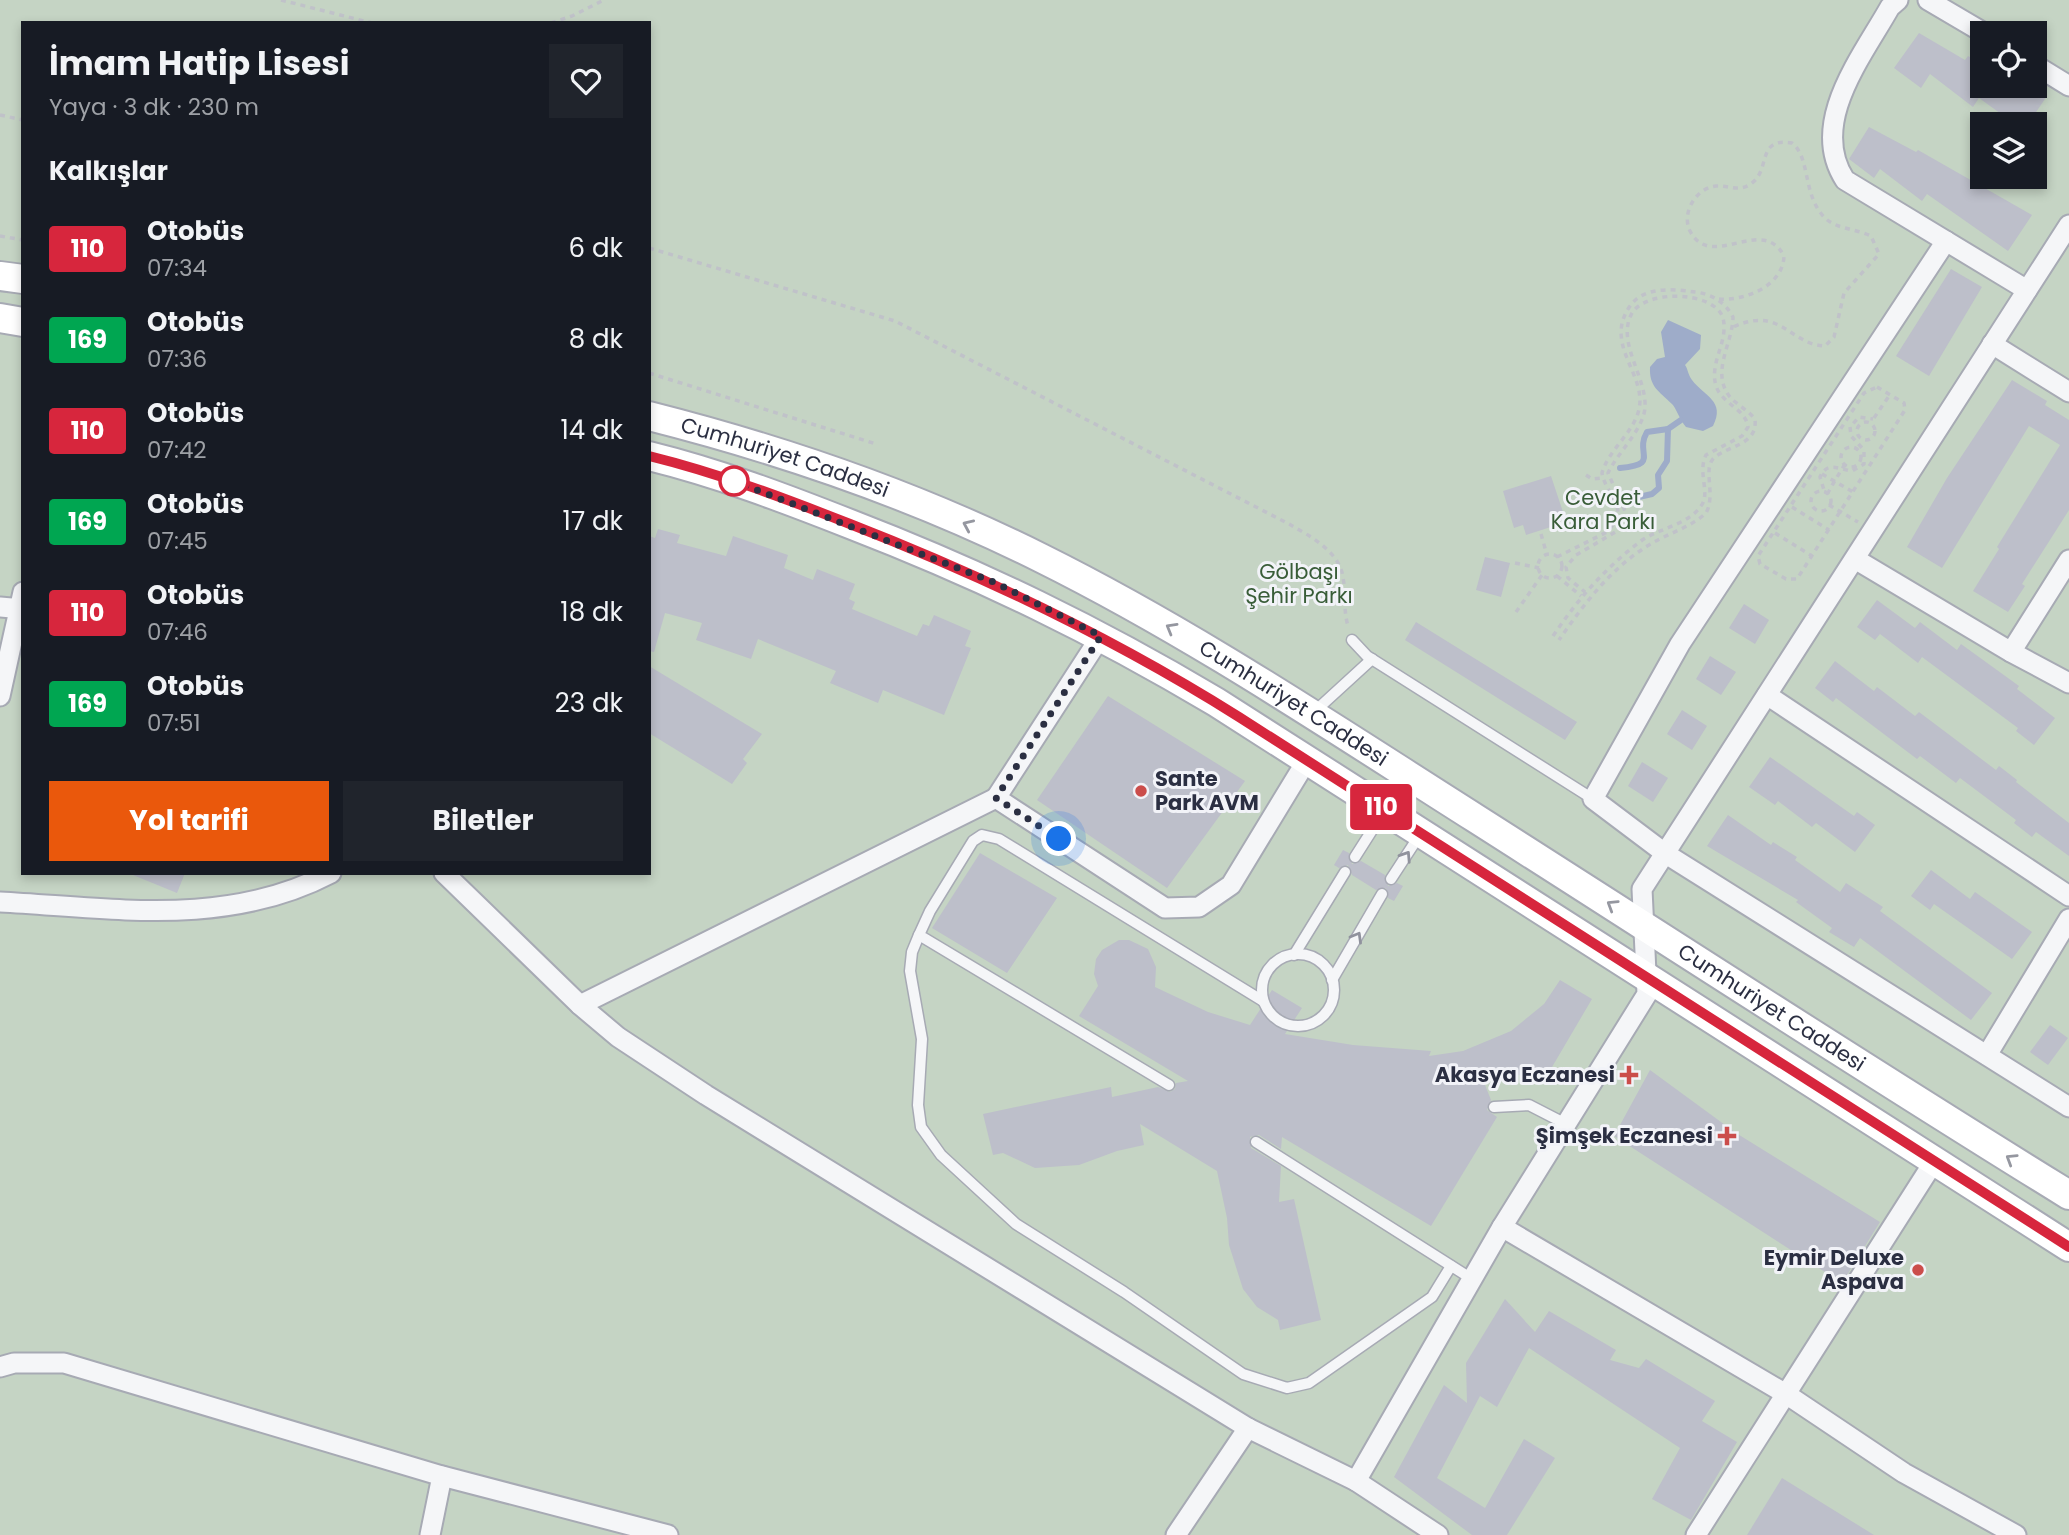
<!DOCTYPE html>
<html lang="tr">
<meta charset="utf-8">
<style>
:root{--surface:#171b24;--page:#20242c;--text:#f1f3f6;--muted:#9ea1a6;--accent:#ea580c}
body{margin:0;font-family:Poppins,sans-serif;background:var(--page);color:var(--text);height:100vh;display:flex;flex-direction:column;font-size:26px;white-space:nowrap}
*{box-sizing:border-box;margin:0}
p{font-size:23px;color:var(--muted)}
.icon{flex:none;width:38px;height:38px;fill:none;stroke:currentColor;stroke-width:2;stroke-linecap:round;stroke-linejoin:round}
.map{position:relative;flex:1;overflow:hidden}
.details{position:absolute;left:21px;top:21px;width:630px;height:854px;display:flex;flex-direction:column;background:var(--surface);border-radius:0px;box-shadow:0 4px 10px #0003}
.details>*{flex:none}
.badge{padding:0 14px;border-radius:5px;font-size:24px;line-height:46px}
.controls{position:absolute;left:1970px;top:21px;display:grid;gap:14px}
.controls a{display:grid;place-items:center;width:77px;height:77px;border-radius:0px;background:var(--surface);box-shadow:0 4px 10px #0003;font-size:35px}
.you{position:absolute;width:35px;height:35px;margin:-18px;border:5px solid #fff;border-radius:50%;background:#1a73e8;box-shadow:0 0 0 10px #1a73e833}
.map>.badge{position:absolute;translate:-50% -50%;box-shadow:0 0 0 4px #fff}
h2{padding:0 28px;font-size:26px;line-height:63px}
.round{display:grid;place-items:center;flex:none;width:74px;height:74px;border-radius:0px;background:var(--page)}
.head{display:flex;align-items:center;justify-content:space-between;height:119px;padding:0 28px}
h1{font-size:33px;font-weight:700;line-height:52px}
.button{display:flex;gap:14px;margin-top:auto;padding:14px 28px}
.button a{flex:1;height:80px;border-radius:0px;background:var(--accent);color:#fff;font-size:28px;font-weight:700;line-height:80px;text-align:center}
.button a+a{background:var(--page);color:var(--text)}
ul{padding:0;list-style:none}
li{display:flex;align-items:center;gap:21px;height:91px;padding:0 28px}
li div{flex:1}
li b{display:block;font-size:26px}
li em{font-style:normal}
li .badge{min-width:77px;font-weight:700;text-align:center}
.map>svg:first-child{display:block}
</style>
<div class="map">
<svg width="2069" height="1535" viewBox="0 0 2069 1535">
<rect width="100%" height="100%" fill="#e2e4ea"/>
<path fill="#c5d4c4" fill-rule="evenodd" d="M0,0H2069V1535H0ZM23,23H649V873H23ZM1983,33H2035V86H1983ZM1983,124H2035V177H1983Z"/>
<path fill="#9eacc9" d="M1668,320L1701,335L1700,349L1685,365C1688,369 1688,375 1692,380C1704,396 1726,401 1713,426L1703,431L1686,427C1680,420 1676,408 1672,404C1659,391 1649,387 1650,367L1657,359L1665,357L1661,332Z"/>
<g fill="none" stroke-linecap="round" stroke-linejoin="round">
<g stroke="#9eacc9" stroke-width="6">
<path d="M1620,468C1661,464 1634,454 1647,432L1668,429L1681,420"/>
<polyline points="1630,499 1652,494 1659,488 1658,475 1667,461 1668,429"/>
</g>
</g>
<g fill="#bdbfca">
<polygon points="1919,33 1965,60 1968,56 1983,64 1983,86 2029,86 2047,96 2028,124 2015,124 1979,98 1973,107 1930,74 1921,88 1894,68"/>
<polygon points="1869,127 1916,152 1918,150 2032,215 2008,251 1927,194 1922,201 1880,169 1874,178 1849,159"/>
<polygon points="1951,269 1982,287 1929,376 1896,356"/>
<polygon points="2012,380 2047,401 2045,405 2069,420 2069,510 2022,584 2025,586 2008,612 1973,591 1999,549 1997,547 2060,445 2029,426 1942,568 1907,547 1947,478"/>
<polygon points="1551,476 1563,512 1554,515 1557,525 1526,535 1523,525 1514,528 1503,491"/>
<polygon points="658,529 680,535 677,543 726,556 733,536 788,555 784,568 813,580 817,569 855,584 849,599 855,602 852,609 917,636 923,624 929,626 934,615 971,631 965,646 971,648 944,715 883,690 878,703 830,683 836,671 758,639 751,659 696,640 702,623 665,613 654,652 649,651 649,536 655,538"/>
<polygon points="1485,557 1510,563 1501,597 1476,590"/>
<polygon points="1877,600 1915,628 1920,622 1957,650 1961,644 2019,686 2017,689 2055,718 2034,745 2016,731 2018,728 1922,657 1918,663 1880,634 1875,640 1857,627"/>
<polygon points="1744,604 1769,620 1755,644 1729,628"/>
<polygon points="1416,622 1577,722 1565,740 1405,640"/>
<polygon points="1710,656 1736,672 1721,695 1696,679"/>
<polygon points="1835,661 1874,691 1877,687 1915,716 1919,712 1996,770 1999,766 2017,780 2016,782 2069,823 2069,856 2036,832 2032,837 2014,823 2016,820 1960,778 1956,783 1920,756 1917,759 1836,698 1833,702 1815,688"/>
<polygon points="649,666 762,734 743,759 747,763 732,784 649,733"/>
<polygon points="1108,696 1245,781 1167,888 1037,800"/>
<polygon points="1682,710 1707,726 1692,750 1667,734"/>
<polygon points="1770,757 1854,816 1857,812 1875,825 1855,852 1816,823 1812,827 1778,801 1775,805 1749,787"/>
<polygon points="1642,762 1668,778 1653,802 1628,786"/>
<polygon points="1728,815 1771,845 1773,842 1797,857 1795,860 1840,892 1846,883 1883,907 1880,911 1992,993 1971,1020 1860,938 1854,947 1829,932 1832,928 1796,902 1798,900 1707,846"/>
<polygon points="1343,850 1349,853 1352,864 1361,861 1385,875 1388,886 1397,883 1403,886 1394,901 1388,898 1386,888 1376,890 1352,875 1348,865 1339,868 1334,865"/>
<polygon points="980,853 1057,898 1007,973 932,928"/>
<polygon points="1931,870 1970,899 1975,892 2032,932 2012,959 1934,904 1930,910 1911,896"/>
<polygon points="128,873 185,873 177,893"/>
<polygon points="1119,940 1129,940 1148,949 1156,967 1155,987 1208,1012 1250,1025 1261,1008 1270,1004 1268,996 1272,990 1302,1008 1285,1034 1353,1045 1431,1051 1429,1056 1463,1051 1511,1031 1544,1004 1560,980 1592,999 1545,1079 1512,1074 1483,1080 1491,1100 1487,1110 1497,1117 1431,1226 1282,1137 1281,1149 1259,1135 1250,1137 1251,1148 1281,1166 1279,1202 1294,1199 1321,1320 1280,1330 1278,1320 1257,1307 1243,1289 1229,1245 1227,1218 1217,1171 1140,1124 1144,1145 1117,1151 1079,1165 1035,1168 1003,1153 993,1155 983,1114 1111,1087 1112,1097 1158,1087 1170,1092 1175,1089 1176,1083 1188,1081 1079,1016 1098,986 1094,974 1096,959 1102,950"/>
<polygon points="2050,1025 2068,1038 2048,1065 2030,1052"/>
<polygon points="1650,1070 1736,1133 1880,1222 1842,1283 1614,1136"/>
<polygon points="1505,1299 1535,1332 1549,1311 1616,1350 1610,1360 1639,1368 1646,1359 1715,1401 1702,1421 1737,1442 1691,1520 1652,1499 1680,1448 1529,1348 1497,1407 1480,1396 1437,1478 1485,1508 1524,1439 1555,1458 1507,1535 1472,1535 1394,1477 1444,1385 1467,1403 1466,1363"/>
<polygon points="1782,1478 1874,1535 1747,1535"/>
</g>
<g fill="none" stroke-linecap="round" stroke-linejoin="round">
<defs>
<g id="lane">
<polyline points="1352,640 1367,656 1593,799"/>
<polyline points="1313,713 1372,659"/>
<polyline points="1355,857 1383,813"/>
<polyline points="1391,879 1419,836"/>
<polyline points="919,935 912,952 910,971 922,1039 918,1105 921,1127 941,1155 1016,1224 1124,1292 1243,1374 1287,1388 1309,1383 1432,1297 1451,1266"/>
<circle cx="1298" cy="990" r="36"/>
<polyline points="1294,955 1345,872"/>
<polyline points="1332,980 1382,894"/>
<polyline points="1169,1085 919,935 930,911 973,841 982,835 999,839 1263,1001"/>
<polyline points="1494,1107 1529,1105 1566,1124"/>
<polyline points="1256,1142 1472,1279"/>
</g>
<g id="street">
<path d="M1898,0L1890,7C1862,57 1808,123 1845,180L2027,290"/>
<polyline points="1928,0 1984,33"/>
<polyline points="2035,65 2069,86"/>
<polyline points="1946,241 1680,644 1593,799 1666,854 2069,1107"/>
<polyline points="1992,344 2069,392"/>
<polyline points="1855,559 2011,652 2069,683"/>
<polyline points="0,607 23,609"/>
<polyline points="1101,636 996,798 1165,908 1199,907 1231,885 1307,760"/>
<polyline points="2011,652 2069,560"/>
<polyline points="1767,695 2069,896"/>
<polyline points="0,696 23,592"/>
<polyline points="444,873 580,1005 618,1037 706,1095 1248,1428 1356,1481"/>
<path d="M0,902C114,908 226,928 331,873"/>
<polyline points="580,1005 996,798"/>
<polyline points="1987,1055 2069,919"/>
<polyline points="1502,1227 1786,1394 1904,1473 2016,1535"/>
<polyline points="0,1367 14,1363 64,1363 442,1476 668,1535"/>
<polyline points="430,1535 442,1476"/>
<polyline points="1176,1535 1248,1428"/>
<polyline points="1438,1535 1356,1481 1502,1227 1647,994 1642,889 2069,225"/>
<polyline points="1696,1535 1935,1160"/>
</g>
<g id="secondary">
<polyline points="0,276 23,279"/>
<polyline points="0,318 23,322"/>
<path id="s1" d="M649,416C783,450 917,496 1041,558C1192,633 1333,728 1475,818C1673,944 1869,1072 2069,1195"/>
<path d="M649,456C718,473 784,498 850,524C982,575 1095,630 1216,702L2069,1247"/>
</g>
</defs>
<use href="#lane" stroke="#a7aab4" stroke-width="13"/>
<use href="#street" stroke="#a7aab4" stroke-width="23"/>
<use href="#secondary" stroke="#a7aab4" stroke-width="32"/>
<g stroke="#c0c2c9" stroke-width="3.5" stroke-dasharray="5 5" stroke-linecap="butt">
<polyline points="281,0 372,23"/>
<polyline points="551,23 572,16 604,0"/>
<polyline points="0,115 23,120"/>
<polyline points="0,236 23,240"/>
<path d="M649,248L895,321L1289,524C1310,536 1339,551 1343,577C1346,594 1343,609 1348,626"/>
<path d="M1719,299C1745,301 1783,286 1784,256C1762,214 1711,272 1690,231C1681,213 1696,188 1716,186C1729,185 1739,193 1752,183C1771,169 1756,137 1792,143C1811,158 1802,195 1825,218C1836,229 1857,229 1871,236L1879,254L1844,293L1834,337L1825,346C1790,345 1781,305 1733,327"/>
<polyline points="649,373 876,444"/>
<polygon points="1877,387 1904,403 1905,410 1797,579 1786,579 1760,564 1758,556 1864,393"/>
<polyline points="1874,418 1889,396"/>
<circle cx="1866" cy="431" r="9"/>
<circle cx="1851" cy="457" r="10"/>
<path d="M1845,464C1839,474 1833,483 1828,493L1824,490L1820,477C1827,461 1838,469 1852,471L1864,464V450L1851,436L1850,427L1859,417L1873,419"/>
<polyline points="1822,474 1853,492"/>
<polyline points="1586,475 1592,479 1602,478"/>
<circle cx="1821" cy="501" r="10"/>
<polyline points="1829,505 1858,522"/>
<polyline points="1792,507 1829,530"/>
<polyline points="1775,533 1812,556"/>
<polyline points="1541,534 1547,555"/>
<circle cx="1550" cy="566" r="12"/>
<path d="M1557,557L1607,532L1617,520C1622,501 1605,491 1602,473C1608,451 1631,435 1638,413C1650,376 1602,346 1630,306C1644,286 1673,289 1695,292C1712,294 1725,302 1733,317C1733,343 1710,372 1730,397C1737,405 1748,410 1755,419C1758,446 1727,445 1713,459C1703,470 1716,495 1706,513C1690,528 1668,533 1649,545C1611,568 1584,604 1559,640"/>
<polyline points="1515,563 1539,568"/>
<polyline points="1557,576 1581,596"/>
<polyline points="1516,612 1542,575"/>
<path d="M1553,636C1578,599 1605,568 1641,541C1659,528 1688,525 1701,506C1711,493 1697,473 1706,455L1742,436L1748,427C1746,409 1722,404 1716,386C1709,362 1729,341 1723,318C1714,290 1643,289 1631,315C1617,344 1647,377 1645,408C1643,430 1618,452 1608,473L1625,511L1619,530L1576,555L1566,567L1568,578L1585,592"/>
</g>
<use href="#lane" stroke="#f5f6f8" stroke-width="10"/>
<use href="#street" stroke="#f5f6f8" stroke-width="19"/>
<use href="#secondary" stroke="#fff" stroke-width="28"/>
</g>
<defs><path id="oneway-chevron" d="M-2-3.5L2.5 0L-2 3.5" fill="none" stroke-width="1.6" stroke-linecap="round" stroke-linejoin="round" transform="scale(1.75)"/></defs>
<g stroke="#9597a0">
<use href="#oneway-chevron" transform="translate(968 525) rotate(-156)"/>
<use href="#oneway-chevron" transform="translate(1171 628) rotate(-150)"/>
<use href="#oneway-chevron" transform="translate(1612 905) rotate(-148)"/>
<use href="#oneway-chevron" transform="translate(2011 1159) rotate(-148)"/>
</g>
<g stroke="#90929d">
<use href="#oneway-chevron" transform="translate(1406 856) rotate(-57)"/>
<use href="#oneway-chevron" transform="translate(1357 937) rotate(-60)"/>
</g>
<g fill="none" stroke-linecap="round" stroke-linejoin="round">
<defs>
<path id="line" d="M649,456C718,473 784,498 850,524C986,577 1115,639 1239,717L2069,1247"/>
</defs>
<use href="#line" stroke="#fff" stroke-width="16"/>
<use href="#line" stroke="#d7263d" stroke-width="10"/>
<polyline stroke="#2b2f42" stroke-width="7" stroke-dasharray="0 12.6" points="734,481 996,583 1101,636 996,798 1059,839"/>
</g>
<circle fill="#fff" stroke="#d7263d" stroke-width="3.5" cx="734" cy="481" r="14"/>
<g fill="#cb4d4b" stroke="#f2f3f8" stroke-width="2.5">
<circle cx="1141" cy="791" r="7"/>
<path d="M1625.5 1064.5h7v7h7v7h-7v7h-7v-7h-7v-7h7z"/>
<path d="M1723.5 1125.5h7v7h7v7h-7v7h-7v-7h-7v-7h7z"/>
<circle cx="1918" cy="1270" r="7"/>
</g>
<g text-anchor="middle" stroke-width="6" stroke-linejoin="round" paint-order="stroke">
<g font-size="21" fill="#2b2f42" stroke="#f2f3f8">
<text dy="7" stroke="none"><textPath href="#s1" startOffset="142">Cumhuriyet Caddesi</textPath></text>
<text dy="7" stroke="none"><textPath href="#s1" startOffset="709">Cumhuriyet Caddesi</textPath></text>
<text dy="7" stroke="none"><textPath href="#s1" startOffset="1276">Cumhuriyet Caddesi</textPath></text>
</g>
<g font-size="21" fill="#395d38" stroke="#f2f3f8">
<text x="1603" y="505">Cevdet<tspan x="1603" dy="24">Kara Parkı</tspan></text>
<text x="1299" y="579">Gölbaşı<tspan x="1299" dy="24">Şehir Parkı</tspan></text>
</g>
<g font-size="21" font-weight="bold" fill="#2b2f42" stroke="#f2f3f8" text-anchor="end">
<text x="1155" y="786" text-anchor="start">Sante<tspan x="1155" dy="24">Park AVM</tspan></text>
<text x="1615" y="1082">Akasya Eczanesi</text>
<text x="1713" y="1143">Şimşek Eczanesi</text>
<text x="1904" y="1265">Eymir Deluxe<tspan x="1904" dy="24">Aspava</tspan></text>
</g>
</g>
</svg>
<div class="controls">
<a><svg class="icon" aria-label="locate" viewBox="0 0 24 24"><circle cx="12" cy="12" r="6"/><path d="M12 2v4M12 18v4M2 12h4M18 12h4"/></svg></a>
<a><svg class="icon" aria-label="layers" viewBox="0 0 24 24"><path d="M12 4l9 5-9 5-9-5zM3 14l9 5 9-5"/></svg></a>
</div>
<div class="you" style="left:1059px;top:839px"></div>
<b class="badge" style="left:1381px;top:807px;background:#d7263d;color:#fff">110</b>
<section class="details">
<div class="head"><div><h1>İmam Hatip Lisesi</h1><p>Yaya · 3 dk · 230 m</p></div><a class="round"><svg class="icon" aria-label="heart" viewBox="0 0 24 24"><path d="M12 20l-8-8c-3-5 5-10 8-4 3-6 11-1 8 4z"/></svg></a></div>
<h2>Kalkışlar</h2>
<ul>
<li><span class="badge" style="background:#d7263d;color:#fff">110</span><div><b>Otobüs</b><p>07:34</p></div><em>6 dk</em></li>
<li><span class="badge" style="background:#00a651;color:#fff">169</span><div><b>Otobüs</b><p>07:36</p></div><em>8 dk</em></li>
<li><span class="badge" style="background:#d7263d;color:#fff">110</span><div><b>Otobüs</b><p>07:42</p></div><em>14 dk</em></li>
<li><span class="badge" style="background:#00a651;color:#fff">169</span><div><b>Otobüs</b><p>07:45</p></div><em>17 dk</em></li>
<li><span class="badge" style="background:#d7263d;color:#fff">110</span><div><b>Otobüs</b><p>07:46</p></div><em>18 dk</em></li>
<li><span class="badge" style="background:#00a651;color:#fff">169</span><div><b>Otobüs</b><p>07:51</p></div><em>23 dk</em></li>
</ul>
<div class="button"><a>Yol tarifi</a><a>Biletler</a></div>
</section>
</div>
